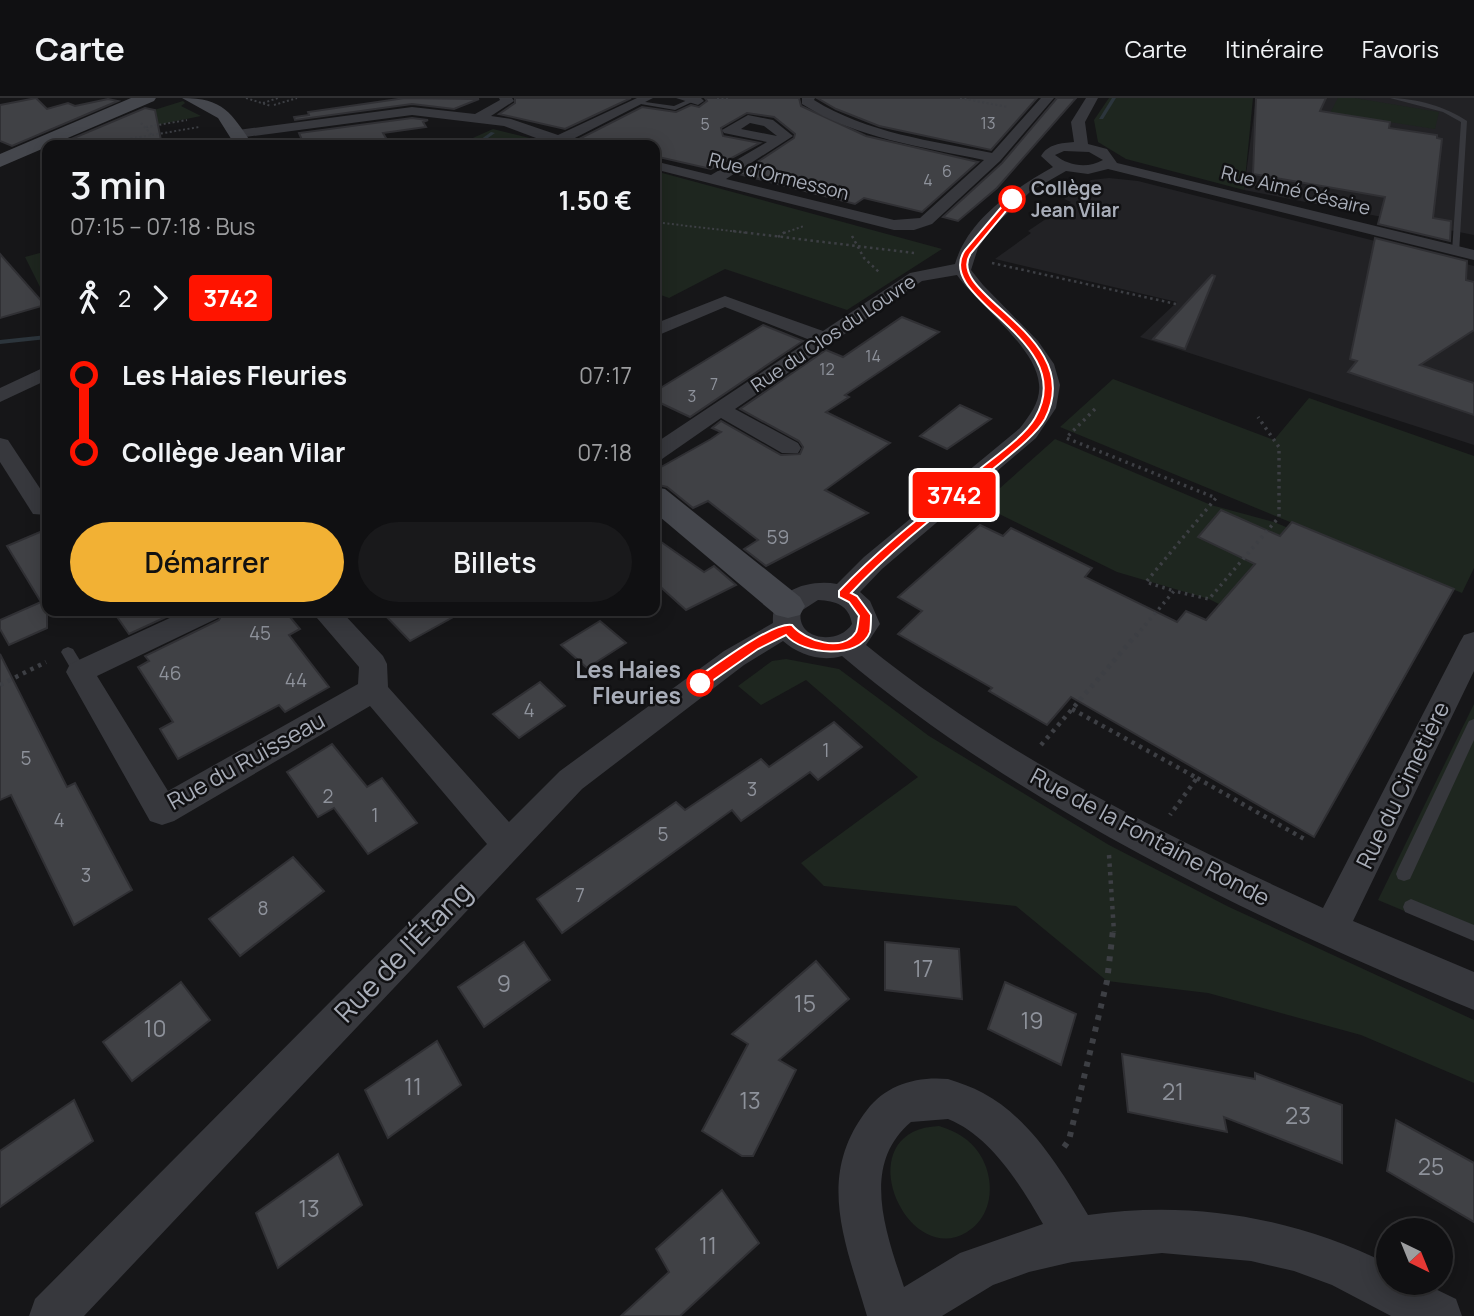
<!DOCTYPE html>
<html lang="fr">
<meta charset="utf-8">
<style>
:root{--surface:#101012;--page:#19191b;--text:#f1f3f6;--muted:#9c9d9f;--line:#303032;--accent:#f2b134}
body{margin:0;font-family:Manrope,sans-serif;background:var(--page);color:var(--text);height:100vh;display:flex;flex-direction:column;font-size:26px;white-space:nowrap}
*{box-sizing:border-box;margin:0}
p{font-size:23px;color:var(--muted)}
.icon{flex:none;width:38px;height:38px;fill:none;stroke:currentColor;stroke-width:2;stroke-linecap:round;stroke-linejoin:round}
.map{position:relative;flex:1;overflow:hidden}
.panel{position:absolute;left:42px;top:42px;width:618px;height:476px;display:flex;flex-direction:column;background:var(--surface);border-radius:14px;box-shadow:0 4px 18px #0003,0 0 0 2px var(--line)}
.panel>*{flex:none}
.badge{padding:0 14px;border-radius:5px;font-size:24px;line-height:46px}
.needle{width:46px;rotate:137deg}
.buttons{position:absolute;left:1376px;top:1120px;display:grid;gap:14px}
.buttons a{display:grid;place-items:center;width:77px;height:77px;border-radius:50%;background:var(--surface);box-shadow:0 4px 18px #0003,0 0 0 2px var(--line);font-size:35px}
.map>.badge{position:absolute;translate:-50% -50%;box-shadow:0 0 0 4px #fff}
.legs{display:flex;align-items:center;gap:10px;height:77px;padding:0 28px;font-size:23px}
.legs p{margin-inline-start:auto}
.summary{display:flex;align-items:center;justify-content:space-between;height:119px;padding:0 28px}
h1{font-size:38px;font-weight:600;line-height:52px}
.action{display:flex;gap:14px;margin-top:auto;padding:14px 28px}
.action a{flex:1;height:80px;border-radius:42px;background:var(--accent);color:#111;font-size:28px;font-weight:600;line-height:80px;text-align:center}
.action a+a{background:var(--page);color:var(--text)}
ul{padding:0 28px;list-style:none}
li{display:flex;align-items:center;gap:24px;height:77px;font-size:26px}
li i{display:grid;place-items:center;width:10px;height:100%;margin:0 9px;background:currentColor}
li i::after{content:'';width:18px;height:18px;margin:-9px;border:5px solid;border-radius:50%;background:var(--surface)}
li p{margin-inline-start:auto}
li:first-child i{background:linear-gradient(#0000 50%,currentColor 0)}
li:last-child i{background:linear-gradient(currentColor 50%,#0000 0)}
header{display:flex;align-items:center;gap:42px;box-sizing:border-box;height:98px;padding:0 35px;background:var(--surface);border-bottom:2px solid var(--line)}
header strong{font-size:33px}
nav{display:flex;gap:38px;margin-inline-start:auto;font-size:24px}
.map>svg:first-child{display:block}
</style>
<header>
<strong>Carte</strong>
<nav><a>Carte</a><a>Itinéraire</a><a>Favoris</a></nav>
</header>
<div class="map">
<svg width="1474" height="1218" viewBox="0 0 1474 1218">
<rect width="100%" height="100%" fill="#161618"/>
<g fill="#222225">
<polygon points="1256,0 1474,0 1474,137 1244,92"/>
<polygon points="1109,80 1138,83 1474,168 1474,347 1140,239 1177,204 995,161 1031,135 1028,133 1071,104 1064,101 1091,82"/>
</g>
<g fill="#1e261f">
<polygon points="1109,0 1253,0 1244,92 1126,61 1098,44 1094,22"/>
<polygon points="1338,0 1355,0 1439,14 1435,31 1330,15"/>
<polygon points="183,3 185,5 181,8 201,18 152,28 138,17"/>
<polygon points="493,31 558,47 457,47"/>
<polygon points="655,73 942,151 847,212 725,171 669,200 655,195"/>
<polygon points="47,153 47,191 42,193 25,159"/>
<polygon points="1113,281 1274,342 1309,300 1474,358 1474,470 1462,495 1060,329"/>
<polygon points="1055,341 1211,407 1274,424 1449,497 1396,596 1209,501 1117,474 981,407"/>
<polygon points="786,561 839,571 929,638 1109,747 1229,809 1474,922 1474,985 1361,937 1208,895 1107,883 1016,808 824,788 801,765 918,679 806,582 761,607 738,588 772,563"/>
<polygon points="1474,606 1474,842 1378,802"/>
<path d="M939,1028C949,1031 958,1035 967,1042C995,1064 1000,1114 967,1134C906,1172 845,1032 939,1028Z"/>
</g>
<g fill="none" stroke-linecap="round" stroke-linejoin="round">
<g fill="#2c353c" fill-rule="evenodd">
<polygon points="1112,0 1116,0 1103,21 1099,21"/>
<polygon points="491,34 495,35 478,47 473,47"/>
<polygon points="47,237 47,241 0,246 0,242"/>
</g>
</g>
<g fill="#404145" stroke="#303034" stroke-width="2">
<polygon points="36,0 47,11 68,5 75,8 108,1 118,3 12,48 0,43 0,7"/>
<polygon points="405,0 479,1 454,11 412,6 295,22 294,19 309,17 308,14"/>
<polygon points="515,0 631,0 565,31 499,16 515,5"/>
<polygon points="705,0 799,0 801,8 866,38 978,64 922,114 864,100 855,106 739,76 794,40 795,36 774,19 747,15 721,30 723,38 760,45 711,71 654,58 654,47 582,47 577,42 642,9 676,14 691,7 699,9 707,3"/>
<polygon points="817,0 1037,0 991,52 879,28 836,11"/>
<polygon points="1057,0 1076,0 997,90 958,123 943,119 1002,65"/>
<polygon points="1256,0 1326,0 1320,13 1390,24 1389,30 1437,37 1437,40 1442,41 1433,120 1451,123 1450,143 1378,126 1385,99 1253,76"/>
<polygon points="145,10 155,12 162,47 57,47"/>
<polygon points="412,20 428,22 423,24 426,29 383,35 390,47 304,47 299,35"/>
<polygon points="1375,140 1467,163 1466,182 1474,184 1474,232 1420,267 1474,285 1474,317 1348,274 1357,263 1350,261"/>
<polygon points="0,156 45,207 0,220"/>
<polygon points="1212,177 1215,178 1185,251 1153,241"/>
<polygon points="902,219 939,234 845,297 849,299 826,314 890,345 825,392 868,415 766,468 744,451 758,442 708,403 693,410 667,389 654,386 654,373 711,341 721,334 712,330 721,323 781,357 800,356 803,349 799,343 740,311 826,252 843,259"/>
<polygon points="763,227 803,243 690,319 654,302 654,294"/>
<polygon points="960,307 991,321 947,351 920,338"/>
<polygon points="1221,412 1280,438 1292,424 1454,491 1314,739 1071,599 1047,627 989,593 992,590 898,536 922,513 898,499 980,427 1003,438 1011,430 1092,470 1085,479 1177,524 1186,513 1206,522 1255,466 1198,439"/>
<polygon points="47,431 47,530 9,547 0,531 0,522 41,504 7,448"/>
<polygon points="654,439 704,474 714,468 736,487 686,512 654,483"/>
<polygon points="113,513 179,513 129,536"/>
<polygon points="224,513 285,513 300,531 289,537 329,589 285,614 279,607 178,661 160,631 173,624 138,569 149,563 145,558 219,522"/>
<polygon points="381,513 464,513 410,543"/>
<polygon points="600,523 626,545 587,570 561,547"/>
<polygon points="0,556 67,689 75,685 132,792 74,827 11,697 0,702"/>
<polygon points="540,584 565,608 519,640 493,616"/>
<polygon points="834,624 862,649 818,682 810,674 741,723 732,712 562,835 537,801 676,704 685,712 761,661 769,669"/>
<polygon points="332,646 367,689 382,680 417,725 368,756 334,710 318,719 287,674"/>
<polygon points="293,759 324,793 240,858 209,821"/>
<polygon points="524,844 550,882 484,929 458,889"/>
<polygon points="885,844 959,851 962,901 885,892"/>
<polygon points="816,863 849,901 779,962 796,972 753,1058 742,1058 702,1033 748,946 732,936"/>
<polygon points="181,884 210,922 132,983 103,944"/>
<polygon points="1005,884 1076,916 1061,967 988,931"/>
<polygon points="437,943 461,987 388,1040 365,992"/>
<polygon points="1122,956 1255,981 1255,975 1342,1007 1342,1065 1224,1019 1227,1034 1128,1014"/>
<polygon points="74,1002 93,1043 0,1109 0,1053"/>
<polygon points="1396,1022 1474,1065 1474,1124 1387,1073"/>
<polygon points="338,1056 362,1107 278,1170 256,1115"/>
<polygon points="722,1092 759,1145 680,1218 621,1218 669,1174 656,1151"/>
</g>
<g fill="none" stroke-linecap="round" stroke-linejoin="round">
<g stroke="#3d3f44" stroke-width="2" stroke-dasharray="2 2.5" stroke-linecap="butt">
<polyline points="246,0 271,8"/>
<polyline points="960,0 1008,9"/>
<polyline points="717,1 730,0"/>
<polyline points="263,5 278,0"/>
<polyline points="274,7 297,0"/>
<polyline points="146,29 187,22"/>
<polyline points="152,37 199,29"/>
<polyline points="104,45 152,37 141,25"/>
<polyline points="654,124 748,135"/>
<polyline points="784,135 804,128"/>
</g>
<g stroke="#3d3f44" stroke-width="2.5" stroke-dasharray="2.5 3.5" stroke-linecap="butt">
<polyline points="733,133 914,155"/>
<polyline points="852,138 864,160 880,175"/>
<polyline points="778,139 786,133"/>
<polyline points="992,165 1176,206"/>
</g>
<g stroke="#3d3f44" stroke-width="3.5" stroke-dasharray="2.5 4.5" stroke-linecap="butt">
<polyline points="1095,311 1066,340 1216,400 1146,484 1174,493"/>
<polyline points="1136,538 1174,493 1209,501 1279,419 1279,349 1258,319"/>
</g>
<g stroke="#3d3f44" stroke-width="4.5" stroke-dasharray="3.5 5" stroke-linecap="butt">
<polyline points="0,587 46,564"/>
<polyline points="1072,611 1197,680 1170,717"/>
<polyline points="1041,647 1137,536"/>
<polyline points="1197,680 1306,742"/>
<polyline points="1109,757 1114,834"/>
</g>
<polyline stroke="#3d3f44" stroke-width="6" stroke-dasharray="5 7" stroke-linecap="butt" points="1064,1049 1069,1042 1107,883 1113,832"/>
<g fill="#37383d" fill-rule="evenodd">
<polygon points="692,0 694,3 675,12 635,5 638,3 674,8"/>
<path d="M1390,0C1415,0 1447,9 1467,23L1459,155L1452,153L1461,24L1443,14Z"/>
<polygon points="68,549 73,551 87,574 85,578 75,578 61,554 63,551"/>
<polygon points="1474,621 1474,642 1410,781 1404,783 1398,781 1396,776 1398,771 1467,627 1469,623"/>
<polygon points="1411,801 1474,827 1474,843 1405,814 1403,809 1405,804"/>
</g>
<g fill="#37383d" fill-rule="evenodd">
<polygon points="499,0 512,0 514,3 491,18 511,21 558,37 637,0 653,0 571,42 580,47 552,46 504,28 412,17 238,40 231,36 238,32 412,9 475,16 500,2"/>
<polygon points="676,0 701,0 704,3 698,7"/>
<path d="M802,0H815L814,2C867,35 932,43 992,55L1041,0H1054L1000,63L932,126L914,132H894L654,71V63L711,77L767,44L724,35L722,32L748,17L773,22L793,38L726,81L894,122L920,120L984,62C922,49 856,40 802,6ZM750,25L764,28L777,38L741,31Z"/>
<path d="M1086,0H1098L1085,24L1088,46L1107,51L1117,65L1474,152V162L1108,71L1088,76L1066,73L1031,93L992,130L978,150L971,172L983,187L1038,243L1054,266L1060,287L1056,310L1036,340L882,471L860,494L870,503L880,526L866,547C1003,658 1164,737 1323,810L1460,544L1464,537L1474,534V573L1353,823L1474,874V912C1260,824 1019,708 842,558C821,564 799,557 783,543L744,567L582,691L84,1218H29L35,1201L487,746L370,608L174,723L162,727L150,723L66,574L70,566L185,513H221L218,520L97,578L168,693L358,586L359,569L311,513H341L383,558L387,566L388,589L509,724L560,673L724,553L773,525C770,492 810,481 837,486L864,459L1020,330C1030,317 1041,303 1039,286C1036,249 979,208 957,177L922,183L735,311L798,345L801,350L798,355H782L721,320L662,361L654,363V346L810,242L725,209L654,239V226L725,198L823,233L910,175L955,166C968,121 1014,91 1053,69L1041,58C1048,46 1061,45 1074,44L1071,24ZM1064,53L1089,54L1103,62C1087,71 1069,68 1055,57ZM818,502C836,503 849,507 852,526C838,548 795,542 801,513Z"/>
<polygon points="47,268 47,282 0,304 0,290"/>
<polygon points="0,340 8,342 47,401 47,417 33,416 0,364"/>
<path d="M948,981C960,985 972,989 983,995C1030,1020 1061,1072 1088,1117C1192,1102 1293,1119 1388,1166V1185H1423L1456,1201L1462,1218H1391L1332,1187L1294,1173L1251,1163L1162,1155L1072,1164L1029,1174L993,1187L942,1218H867C846,1146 815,1079 867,1012C886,987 916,978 948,981ZM948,1021C991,1038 1021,1088 1043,1126L960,1155L904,1189C886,1135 860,1067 911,1024Z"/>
</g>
<g fill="#45474d" fill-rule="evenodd">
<polygon points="131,0 156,0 154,3 0,69 0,56"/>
<path d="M182,0C224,0 231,15 253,47H235L218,20Z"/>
<polygon points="654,389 665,391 800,499 805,508 800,517 788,520 776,517 654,414"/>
</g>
</g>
<path fill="#ff1400" stroke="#fff" stroke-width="2" d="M1010,99L1016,101L971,155C942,197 1088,237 1045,321C1035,339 1003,362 987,376C940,414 892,451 851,495L857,498L871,517C871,522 871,529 870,534C860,562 802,557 786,537L758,551L705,588H695V581C713,569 773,523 792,527C805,543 843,555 856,534C858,530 858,523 859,518L849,504L839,499V493C881,449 929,412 976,374C993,360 1025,338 1035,320C1081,241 931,201 965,152Z"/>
<g fill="#fff" stroke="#ff1400" stroke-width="3.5">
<circle cx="1012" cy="101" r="12"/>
<circle cx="700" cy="585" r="12"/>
</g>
<g text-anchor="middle" stroke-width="5" stroke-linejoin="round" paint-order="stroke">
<g font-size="16" fill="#8e929b">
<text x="988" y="31">13</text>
<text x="705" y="32">5</text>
<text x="947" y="79">6</text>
<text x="928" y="88">4</text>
<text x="873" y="264">14</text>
<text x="827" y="277">12</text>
<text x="714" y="292">7</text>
<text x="692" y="304">3</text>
</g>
<g font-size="19" fill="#a8adb8" stroke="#111113">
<text transform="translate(779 78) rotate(14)" y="7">Rue d'Ormesson</text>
<text transform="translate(1296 92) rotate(14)" y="7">Rue Aimé Césaire</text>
<text transform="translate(833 235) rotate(-34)" y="7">Rue du Clos du Louvre</text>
</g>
<g font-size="19" font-weight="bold" fill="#a8adb8" stroke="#111113" text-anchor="start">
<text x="1031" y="97">Collège<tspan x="1031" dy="22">Jean Vilar</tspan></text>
</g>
<g font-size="19" fill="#8e929b">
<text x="778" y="446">59</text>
<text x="260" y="542">45</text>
<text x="170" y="582">46</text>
<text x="296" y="589">44</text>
<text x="529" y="619">4</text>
<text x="826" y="659">1</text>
<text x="26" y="667">5</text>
<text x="752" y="698">3</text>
<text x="328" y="705">2</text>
<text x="375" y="724">1</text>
<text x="59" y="729">4</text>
<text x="663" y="743">5</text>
<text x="86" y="784">3</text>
<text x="580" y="804">7</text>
<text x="263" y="817">8</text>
</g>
<g font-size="23" font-weight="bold" fill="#a8adb8" stroke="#111113" text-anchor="end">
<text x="681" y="580">Les Haies<tspan x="681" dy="26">Fleuries</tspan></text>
</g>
<g font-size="23" fill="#a8adb8" stroke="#111113">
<text transform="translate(246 663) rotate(-29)" y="8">Rue du Ruisseau</text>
<text transform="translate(1403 687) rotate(-64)" y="8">Rue du Cimetière</text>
<text transform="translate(1150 739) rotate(28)" y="8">Rue de la Fontaine Ronde</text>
</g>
<g font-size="23" fill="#8e929b">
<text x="923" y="879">17</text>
<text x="504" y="894">9</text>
<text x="805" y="914">15</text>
<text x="1032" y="931">19</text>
<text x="155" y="939">10</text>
<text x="413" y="997">11</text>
<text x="1173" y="1002">21</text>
<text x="750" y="1011">13</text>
<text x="1298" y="1026">23</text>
<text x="1431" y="1077">25</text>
<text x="309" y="1119">13</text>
<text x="708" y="1156">11</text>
</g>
<g font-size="28" fill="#a8adb8" stroke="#111113">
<text transform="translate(403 854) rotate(-46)" y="10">Rue de l'Étang</text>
</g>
</g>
</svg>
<div class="buttons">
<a><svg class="needle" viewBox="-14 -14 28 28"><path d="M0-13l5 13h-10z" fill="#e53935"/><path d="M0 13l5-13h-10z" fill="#9c9d9f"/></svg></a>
</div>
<b class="badge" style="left:954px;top:397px;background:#ff1400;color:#fff">3742</b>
<section class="panel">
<div class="summary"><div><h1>3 min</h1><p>07:15 – 07:18 · Bus</p></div><b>1.50 €</b></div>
<div class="legs"><svg class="icon" aria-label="walk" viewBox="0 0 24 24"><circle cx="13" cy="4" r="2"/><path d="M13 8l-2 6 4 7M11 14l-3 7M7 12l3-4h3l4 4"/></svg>2<svg class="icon" aria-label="forward" viewBox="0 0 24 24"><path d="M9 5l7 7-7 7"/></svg><b class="badge" style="background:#ff1400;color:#fff">3742</b></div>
<ul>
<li><i style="color:#ff1400"></i><b>Les Haies Fleuries</b><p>07:17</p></li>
<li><i style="color:#ff1400"></i><b>Collège Jean Vilar</b><p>07:18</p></li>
</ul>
<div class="action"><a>Démarrer</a><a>Billets</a></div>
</section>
</div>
